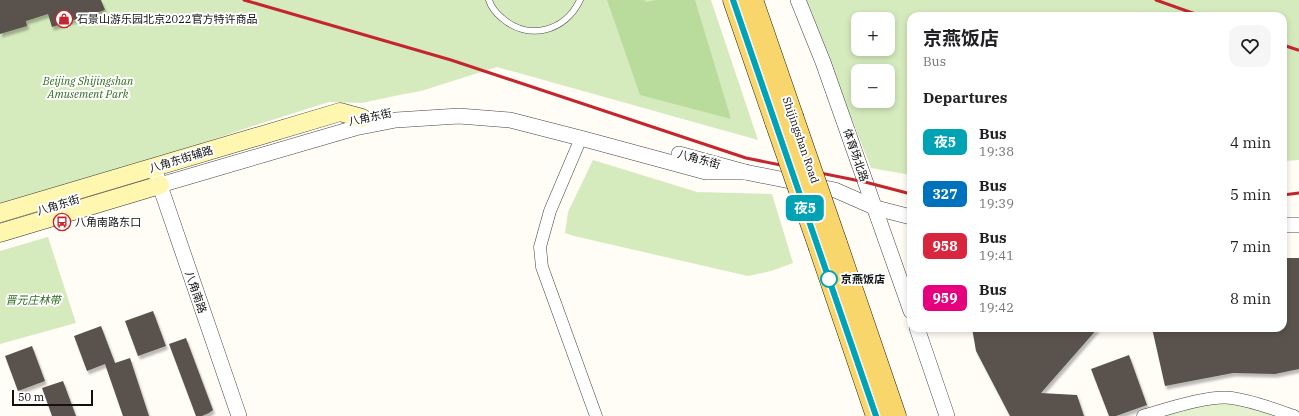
<!DOCTYPE html>
<meta charset="utf-8">
<style>
:root{--surface:#fff;--page:#f6f6f6;--text:#202124;--muted:#757577}
body{margin:0;font-family:"IBM Plex Serif","Noto Sans SC",serif;background:var(--page);color:var(--text);height:100vh;display:flex;flex-direction:column;font-size:15px;white-space:nowrap}
*{box-sizing:border-box;margin:0}
p{font-size:13px;color:var(--muted)}
.icon{flex:none;width:22px;height:22px;fill:none;stroke:currentColor;stroke-width:2;stroke-linecap:round;stroke-linejoin:round}
.map{position:relative;flex:1;overflow:hidden}
.details{position:absolute;left:907px;top:12px;width:380px;height:320px;display:flex;flex-direction:column;background:var(--surface);border-radius:12px;box-shadow:0 2px 6px #0003}
.details>*{flex:none}
.badge{padding:0 8px;border-radius:6px;font-size:14px;line-height:26px}
.controls{position:absolute;left:851px;top:12px;display:grid;gap:8px}
.controls a{display:grid;place-items:center;width:44px;height:44px;border-radius:8px;background:var(--surface);box-shadow:0 2px 6px #0003;font-size:20px}
.scale{position:absolute;left:12px;bottom:10px;width:81px;box-sizing:border-box;padding-left:4px;border:2px solid #111;border-top:0;font-size:11px;line-height:14px;white-space:nowrap;color:#111;-webkit-text-stroke:3px #fff;paint-order:stroke}
.map>.badge{position:absolute;translate:-50% -50%;box-shadow:0 0 0 2px #fff}
h2{padding:0 16px;font-size:15px;line-height:36px}
.round{display:grid;place-items:center;flex:none;width:42px;height:42px;border-radius:12px;background:var(--page)}
.overview{display:flex;align-items:center;justify-content:space-between;height:68px;padding:0 16px}
h1{font-size:19px;font-weight:700;line-height:30px}
ul{padding:0;list-style:none}
li{display:flex;align-items:center;gap:12px;height:52px;padding:0 16px}
li div{flex:1}
li b{display:block;font-size:15px}
li em{font-style:normal}
li .badge{min-width:44px;font-weight:700;text-align:center}
.map>svg:first-child{display:block}
</style>
<div class="map">
<svg width="1299" height="416" viewBox="0 0 1299 416">
<defs>
<filter id="shadow"><feDropShadow dx="2" dy="3.5" stdDeviation="1" flood-color="#0004"/></filter>
</defs>
<rect width="100%" height="100%" fill="#fffdf5"/>
<g fill="#d5ebbd" fill-rule="evenodd">
<polygon points="0,0 711,0 758,140 497,67 421,91 399,95 362,103 329,102 250,127 179,151 0,207"/>
<path d="M805,0H1299V160L1283,161V16H911V175L871,168ZM858,19H888V49H858ZM858,71H888V101H858Z"/>
<polygon points="593,160 697,192 772,194 793,263 771,271 748,276 574,236 565,233 568,212"/>
<polygon points="48,237 76,323 0,344 0,251"/>
</g>
<polygon fill="#b9dc9c" points="607,0 644,0 646,2 657,0 695,0 731,119 640,95"/>
<polygon fill="#e6f2cf" points="1229,401 1284,416 1154,416 1196,404"/>
<g fill="#5a524d" filter="url(#shadow)">
<polygon points="0,0 101,0 105,10 52,27 48,14 26,21 27,26 0,34"/>
<polygon points="1283,258 1299,258 1299,369 1275,374 1233,373 1165,386 1152,328 1283,328"/>
<polygon points="153,311 166,346 138,356 125,321"/>
<polygon points="101,326 115,363 130,358 149,416 123,416 105,364 87,371 74,336"/>
<polygon points="972,328 1098,328 1041,393 1077,395 1084,416 1010,416 976,351"/>
<polygon points="186,338 213,410 209,413 202,416 196,416 169,344"/>
<polygon points="32,346 45,381 18,391 5,356"/>
<polygon points="1129,355 1147,405 1116,416 1109,416 1091,369"/>
<polygon points="63,381 76,416 52,416 42,388"/>
</g>
<g fill="none" stroke-linecap="round" stroke-linejoin="round">
<defs>
<path id="service" d="M489,0C491,7 496,13 502,18C528,41 565,32 580,0"/>
<g id="minor">
<polyline points="581,138 550,211 540,247 542,267 596,416"/>
<path d="M1143,416C1167,409 1208,395 1232,398C1253,401 1274,409 1294,416"/>
</g>
<g id="tertiary">
<polyline points="798,0 823,62 911,311"/>
<polyline points="679,154 745,172 835,190 876,208 911,217"/>
<polyline points="157,177 239,416"/>
<polyline points="160,185 355,128 396,120 459,116 510,120 584,139 706,172 745,172"/>
<polyline points="1283,225 1299,225"/>
<polyline points="917,328 947,416"/>
</g>
<g id="secondary">
<polyline points="0,213 340,112 362,118"/>
<polyline points="0,233 160,185"/>
</g>
<g id="primary">
<polyline points="733,0 775,122"/>
<polyline points="753,0 793,116"/>
<polyline points="837,243 896,416"/>
<polyline points="819,248 876,416"/>
</g>
</defs>
<use href="#service" stroke="#444" stroke-width="7"/>
<use href="#minor" stroke="#444" stroke-width="13"/>
<use href="#tertiary" stroke="#444" stroke-width="16"/>
<use href="#secondary" stroke="#333" stroke-width="19"/>
<use href="#primary" stroke="#222" stroke-width="21"/>
<use href="#service" stroke="#fff" stroke-width="6"/>
<use href="#minor" stroke="#fff" stroke-width="12"/>
<use href="#tertiary" stroke="#fff" stroke-width="15"/>
<use href="#secondary" stroke="#fff6b0" stroke-width="18"/>
<use href="#primary" stroke="#f9d66b" stroke-width="20"/>
<g stroke="#c4262e" stroke-width="3">
<polyline points="244,0 451,60 746,158 865,182 911,194"/>
<polyline points="1156,0 1201,16"/>
<polyline points="1283,45 1298,50"/>
<polyline points="1283,195 1299,193"/>
</g>
<defs>
<g id="primary-bridge">
<polyline points="793,116 837,243"/>
<polyline points="775,122 819,248"/>
</g>
</defs>
<use href="#primary-bridge" stroke="#222" stroke-width="21" stroke-linecap="butt"/>
<use href="#primary-bridge" stroke="#f9d66b" stroke-width="20"/>
</g>
<g fill="none" stroke-linecap="round" stroke-linejoin="round">
<defs>
<polyline id="line" points="733,0 876,416"/>
</defs>
<use href="#line" stroke="#fff" stroke-width="9"/>
<use href="#line" stroke="#00a3b4" stroke-width="6"/>
</g>
<defs>
<symbol id="shop-ring" viewBox="-11 -11 22 22"><circle r="9.5" fill="#fff" stroke="#c4262e" stroke-width="1.5"/><path d="M-5-2.5h2.3a2.7 3.5 0 0 1 5.4 0H5L5.5 6h-11ZM-1.5-2.5h3a1.5 2.3 0 0 0-3 0Z" fill="#c4262e"/></symbol>
<symbol id="bus-ring" viewBox="-11 -11 22 22"><circle r="9.5" fill="#fff" stroke="#c4262e" stroke-width="1.5"/><path d="M-5-6H5V4H4V6H2V4H-2V6H-4V4H-5ZM-3.5-4V0h7V-4ZM-3.5 1.2v1.5H-2V1.2ZM2 1.2v1.5H3.5V1.2Z" fill="#c4262e"/></symbol>
</defs>
<g fill-rule="evenodd">
<use href="#shop-ring" x="54" y="9" width="20" height="20"/>
<use href="#bus-ring" x="52" y="212" width="20" height="20"/>
</g>
<circle fill="#fff" stroke="#00a3b4" stroke-width="2" cx="829" cy="279" r="8"/>
<g text-anchor="middle" stroke-width="4" stroke-linejoin="round" paint-order="stroke">
<g font-size="11" fill="#111" stroke="#fff" text-anchor="start">
<text x="77" y="23">石景山游乐园北京2022官方特许商品</text>
<text x="75" y="226">八角南路东口</text>
</g>
<g font-size="11" font-style="italic" fill="#2f6b1f" stroke="#fff">
<text x="88" y="85">Beijing Shijingshan<tspan x="88" dy="13">Amusement Park</tspan></text>
<text x="33" y="304">晋元庄林带</text>
</g>
<g font-size="11" fill="#111" stroke="#fff">
<text transform="translate(370 117) rotate(-12)" y="4">八角东街</text>
<text transform="translate(801 140) rotate(71)" y="4">Shijingshan Road</text>
<text transform="translate(856 155) rotate(71)" y="4">体育场北路</text>
<text transform="translate(181 159) rotate(-17)" y="4">八角东街辅路</text>
<text transform="translate(699 159) rotate(15)" y="4">八角东街</text>
<text transform="translate(58 205) rotate(-17)" y="4">八角东街</text>
<text transform="translate(196 292) rotate(71)" y="4">八角南路</text>
</g>
<g font-size="11" font-weight="bold" fill="#111" stroke="#fff" text-anchor="start">
<text x="841" y="283">京燕饭店</text>
</g>
</g>
</svg>
<div class="controls">
<a>+</a>
<a>−</a>
</div>
<div class="scale">50 m</div>
<b class="badge" style="left:805px;top:208px;background:#00a3b4;color:#fff">夜5</b>
<section class="details">
<div class="overview"><div><h1>京燕饭店</h1><p>Bus</p></div><a class="round"><svg class="icon" aria-label="heart" viewBox="0 0 24 24"><path d="M12 20l-8-8c-3-5 5-10 8-4 3-6 11-1 8 4z"/></svg></a></div>
<h2>Departures</h2>
<ul>
<li><span class="badge" style="background:#00a3b4;color:#fff">夜5</span><div><b>Bus</b><p>19:38</p></div><em>4 min</em></li>
<li><span class="badge" style="background:#0072bc;color:#fff">327</span><div><b>Bus</b><p>19:39</p></div><em>5 min</em></li>
<li><span class="badge" style="background:#d7263d;color:#fff">958</span><div><b>Bus</b><p>19:41</p></div><em>7 min</em></li>
<li><span class="badge" style="background:#e6007e;color:#fff">959</span><div><b>Bus</b><p>19:42</p></div><em>8 min</em></li>
</ul>
</section>
</div>
